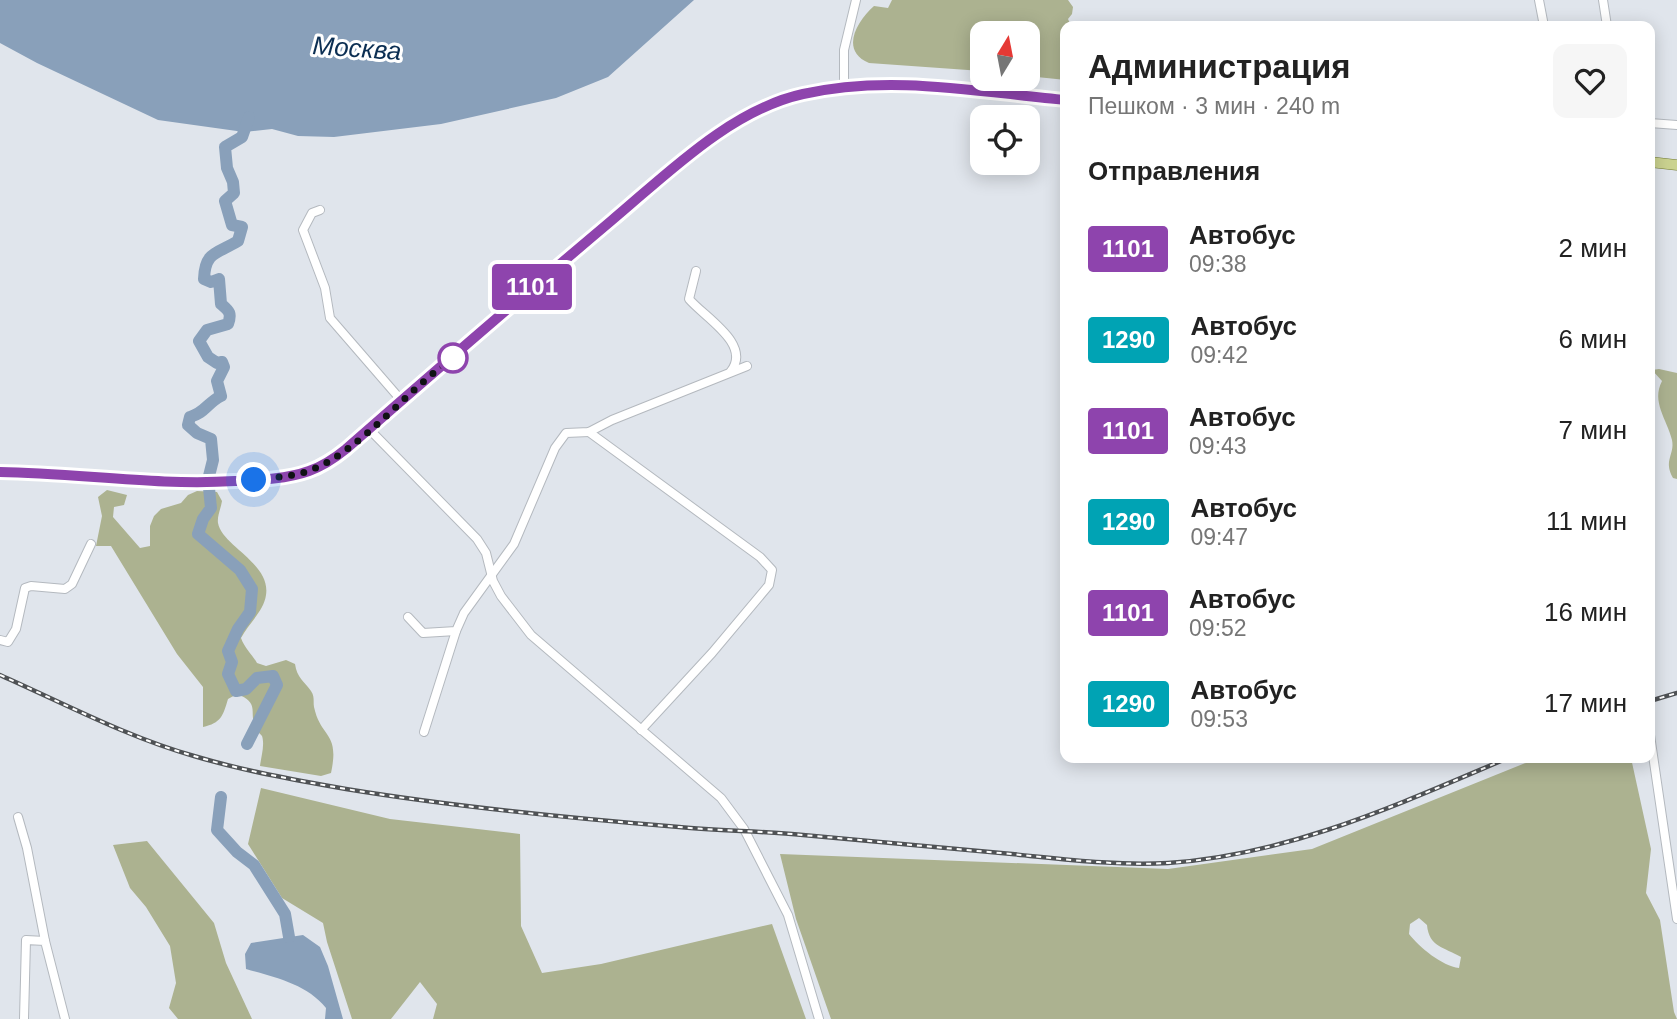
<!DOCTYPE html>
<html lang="ru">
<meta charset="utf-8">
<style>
:root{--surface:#fff;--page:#f6f6f6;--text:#222;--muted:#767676}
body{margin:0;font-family:Helvetica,sans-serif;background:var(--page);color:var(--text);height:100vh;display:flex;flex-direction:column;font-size:26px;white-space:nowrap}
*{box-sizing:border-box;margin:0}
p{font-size:23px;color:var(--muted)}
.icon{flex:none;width:38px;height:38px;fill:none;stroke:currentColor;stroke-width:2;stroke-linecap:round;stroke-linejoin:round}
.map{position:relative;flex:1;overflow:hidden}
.details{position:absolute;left:1060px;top:21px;width:595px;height:742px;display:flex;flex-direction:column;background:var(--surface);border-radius:14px;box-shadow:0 4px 18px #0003}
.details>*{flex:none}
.badge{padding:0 14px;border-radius:5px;font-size:24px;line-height:46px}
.needle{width:46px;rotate:10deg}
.tools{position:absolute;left:970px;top:21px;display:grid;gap:14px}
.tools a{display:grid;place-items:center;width:70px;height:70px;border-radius:14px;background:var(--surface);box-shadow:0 4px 18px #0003;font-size:35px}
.you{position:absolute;width:35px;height:35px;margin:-18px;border:5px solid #fff;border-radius:50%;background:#1a73e8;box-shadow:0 0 0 10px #1a73e833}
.map>.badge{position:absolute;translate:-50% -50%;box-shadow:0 0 0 4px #fff}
h2{padding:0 28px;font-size:26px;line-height:63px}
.round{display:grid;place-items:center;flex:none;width:74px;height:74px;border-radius:14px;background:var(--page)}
.headline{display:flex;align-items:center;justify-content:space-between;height:119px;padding:0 28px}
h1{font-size:33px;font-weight:800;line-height:52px}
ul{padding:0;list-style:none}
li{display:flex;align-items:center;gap:21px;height:91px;padding:0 28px}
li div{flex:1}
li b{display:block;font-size:26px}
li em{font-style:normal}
li .badge{min-width:77px;font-weight:700;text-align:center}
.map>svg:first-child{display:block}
</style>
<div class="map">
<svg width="1677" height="1019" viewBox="0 0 1677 1019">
<rect width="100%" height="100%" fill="#e0e5ec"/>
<g fill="#acb290" fill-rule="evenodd">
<path d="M892,0H1068L1073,7L1072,14L1068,19L1071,26H1066V80L1027,76V33H982V71L869,63C840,51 856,22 874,6L888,8Z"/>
<path d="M1659,369L1677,373V479L1673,478C1663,460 1675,455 1672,440C1667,419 1651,402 1662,381L1652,370Z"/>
<path d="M107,490L127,495L124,505L114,507L113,517L140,548L150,546V526L154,516L161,509L181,503L188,495L197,491L217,492L222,501C221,508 217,516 218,523C222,546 271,563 266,595C264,611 248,624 241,638C245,649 252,654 257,663L266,666L286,660L295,664C297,678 304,681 311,691C315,697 313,701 314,707C321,739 340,731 331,773L321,776L260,766C261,757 265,745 262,736C260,733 256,731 255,727C249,711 260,703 237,694L228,699C223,716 221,723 203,727V687L177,654L111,546H96L102,516L98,497Z"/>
<path d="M1538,758H1631L1651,849L1646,893L1660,920L1674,1012L1677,1019H831L796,919L780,854L1168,869L1312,849ZM1419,918L1427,925C1429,947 1444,947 1461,957L1459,968C1442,966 1419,947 1409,934L1410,924Z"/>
<polygon points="261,788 390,819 520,834 521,926 542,973 601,964 772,924 806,1019 433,1019 437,1004 420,982 391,1019 352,1019 327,942 323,923 282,898 248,844"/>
<polygon points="147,841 214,923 226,963 252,1019 178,1019 169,1008 176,983 170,946 146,907 130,888 113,845"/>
</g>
<g fill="#89a0ba">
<polygon points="0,0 694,0 608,77 556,98 441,124 334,137 298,136 272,129 244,132 158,120 37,63 0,43"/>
<path d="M303,935L320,947L328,966L343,1019H325L326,1008C307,984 274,977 246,969L245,954L251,943Z"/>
</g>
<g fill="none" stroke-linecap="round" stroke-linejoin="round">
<g stroke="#89a0ba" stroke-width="12">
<path d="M209,476L213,460L211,439L197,433L188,425L190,417C205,413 207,403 221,396L217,381L224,367L222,362L217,363L208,357L199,341L207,330L228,324C232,313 229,311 221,304L219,279L211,282L204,279C205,251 217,254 238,241L242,227L232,225L225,201L234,193L233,182L227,168L225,147L242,137L249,117"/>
<polyline points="209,488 211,508 203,519 198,534 240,570 252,589 250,612 238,629 228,651 232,662 228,674 236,691 246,689 257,678 273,676 277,685 247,744"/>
<polyline points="221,797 217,830 237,852 254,865 285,914 289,937"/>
</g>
<defs>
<g id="minor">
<polyline points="1539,0 1544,26"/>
<polyline points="1603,0 1607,26"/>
<polyline points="844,86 844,50 856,0"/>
<polyline points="1650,123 1677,125"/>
<polyline points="320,210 312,213 303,230 325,288 330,318 401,400"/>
<path d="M696,271L689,299C704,317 752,344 731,371"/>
<polyline points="369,429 477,539 486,553 493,581 501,596 531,635 721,798 744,829 788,915 819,1019"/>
<polyline points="589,432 760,557 772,570 769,585 712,653 641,730"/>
<polyline points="408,617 423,633 456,631 464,613 514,544 555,448 566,433 589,432 612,420 747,366"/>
<polyline points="0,640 8,642 16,629 25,588 31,586 65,589 72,584 91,544"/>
<polyline points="424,732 456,631"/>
<polyline points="1650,735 1677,919"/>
<polyline points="18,817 27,848 45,941"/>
<polyline points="24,1019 26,940 45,941 65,1019"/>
</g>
<g id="major">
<polyline points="1650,162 1677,165"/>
<path d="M0,472C79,473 156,486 235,481C258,480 283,479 304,472C320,468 333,458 346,449C433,374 519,298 607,225C664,177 729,111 803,94C890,74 978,92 1066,100"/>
</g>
</defs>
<use href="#minor" stroke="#b4b9bf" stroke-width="10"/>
<use href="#major" stroke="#737c34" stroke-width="11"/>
<use href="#minor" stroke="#fff" stroke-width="8"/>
<use href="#major" stroke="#cbd390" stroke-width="10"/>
<defs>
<g id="rail">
<path d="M0,675C63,703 127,737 194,756C244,771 295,780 346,789C456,807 568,818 679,827C720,831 761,831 803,835C873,841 942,848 1012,854C1063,859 1116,866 1168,863C1289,855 1399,804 1508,758"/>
<polyline points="1650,701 1677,693"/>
</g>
</defs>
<use href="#rail" stroke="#4f5255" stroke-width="4.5"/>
<use href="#rail" stroke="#fff" stroke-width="2" stroke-dasharray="5" stroke-linecap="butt"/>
</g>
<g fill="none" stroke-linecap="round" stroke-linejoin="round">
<defs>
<path id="line" d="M0,472C79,473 156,486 235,481C259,480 287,479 309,471C323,466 335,458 346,449C434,372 522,296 611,221C666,175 730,110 803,94C890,74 978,92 1066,100"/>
</defs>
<use href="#line" stroke="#fff" stroke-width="16"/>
<use href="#line" stroke="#8e44ad" stroke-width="10"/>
<path stroke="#101214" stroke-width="7" stroke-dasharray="0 12.6" d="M254,480C274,477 295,477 313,469C361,450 409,388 453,358"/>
</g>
<circle fill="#fff" stroke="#8e44ad" stroke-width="3.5" cx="453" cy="358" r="14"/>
<g text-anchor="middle" stroke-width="6" stroke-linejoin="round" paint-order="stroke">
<g font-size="26" font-style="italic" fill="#0c2f53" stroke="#fff">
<text transform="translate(357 48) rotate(4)" y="9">Москва</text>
</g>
</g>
</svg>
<div class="tools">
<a><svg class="needle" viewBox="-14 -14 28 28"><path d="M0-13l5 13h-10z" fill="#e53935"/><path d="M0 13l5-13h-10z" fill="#767676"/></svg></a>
<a><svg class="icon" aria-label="locate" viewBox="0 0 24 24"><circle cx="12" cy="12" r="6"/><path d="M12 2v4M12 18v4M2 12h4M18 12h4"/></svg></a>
</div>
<div class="you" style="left:254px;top:480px"></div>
<b class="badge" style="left:532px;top:287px;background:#8e44ad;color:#fff">1101</b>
<section class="details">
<div class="headline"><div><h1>Администрация</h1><p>Пешком · 3 мин · 240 m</p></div><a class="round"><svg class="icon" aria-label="heart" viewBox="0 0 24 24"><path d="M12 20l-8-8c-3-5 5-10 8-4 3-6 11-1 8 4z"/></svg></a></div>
<h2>Отправления</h2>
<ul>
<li><span class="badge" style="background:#8e44ad;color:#fff">1101</span><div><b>Автобус</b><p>09:38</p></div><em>2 мин</em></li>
<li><span class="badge" style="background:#00a3b4;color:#fff">1290</span><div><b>Автобус</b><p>09:42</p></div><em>6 мин</em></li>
<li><span class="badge" style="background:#8e44ad;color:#fff">1101</span><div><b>Автобус</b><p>09:43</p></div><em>7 мин</em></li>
<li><span class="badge" style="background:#00a3b4;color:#fff">1290</span><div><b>Автобус</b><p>09:47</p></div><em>11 мин</em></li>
<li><span class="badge" style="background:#8e44ad;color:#fff">1101</span><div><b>Автобус</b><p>09:52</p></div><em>16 мин</em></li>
<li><span class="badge" style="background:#00a3b4;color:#fff">1290</span><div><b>Автобус</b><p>09:53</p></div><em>17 мин</em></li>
</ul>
</section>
</div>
